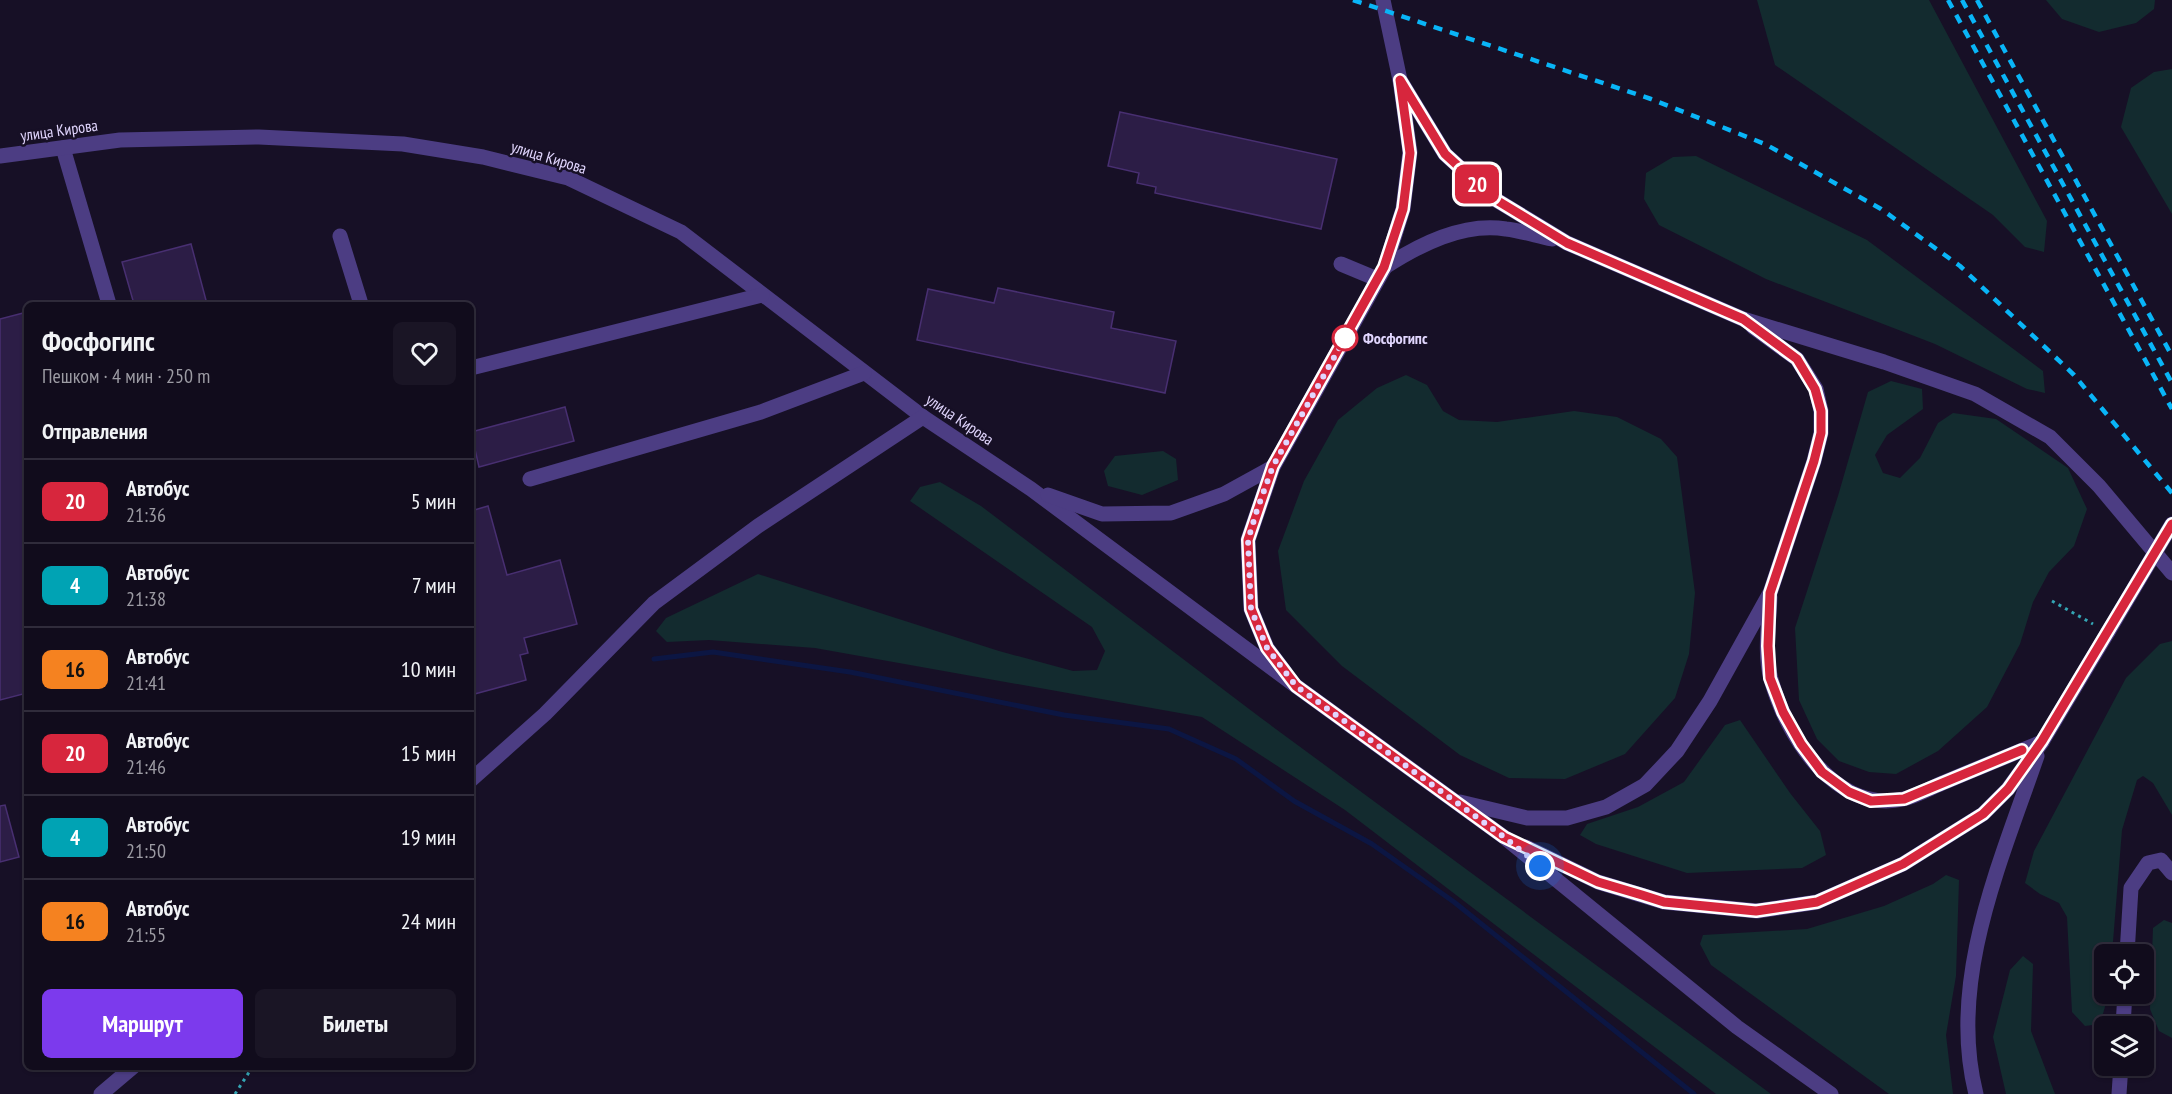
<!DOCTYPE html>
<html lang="ru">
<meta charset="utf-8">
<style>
:root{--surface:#110c1c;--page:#1a1525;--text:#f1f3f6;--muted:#9c9ba3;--line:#302c3b;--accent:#7c3aed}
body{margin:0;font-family:"PT Sans Narrow",sans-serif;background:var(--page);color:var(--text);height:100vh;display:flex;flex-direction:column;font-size:22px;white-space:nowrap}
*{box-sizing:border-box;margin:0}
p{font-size:20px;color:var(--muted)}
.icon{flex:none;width:33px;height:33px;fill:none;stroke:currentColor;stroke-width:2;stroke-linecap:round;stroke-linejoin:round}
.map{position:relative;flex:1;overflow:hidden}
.drawer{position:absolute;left:24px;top:302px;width:450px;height:768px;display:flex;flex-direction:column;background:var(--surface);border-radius:9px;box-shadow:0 2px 4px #0004,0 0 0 2px var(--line)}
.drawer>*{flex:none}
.badge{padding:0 12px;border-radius:9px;font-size:21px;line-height:39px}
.buttons{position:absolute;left:2094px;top:944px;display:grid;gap:12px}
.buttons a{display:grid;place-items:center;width:60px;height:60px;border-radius:9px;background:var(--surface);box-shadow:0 2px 4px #0004,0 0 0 2px var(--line);font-size:30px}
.you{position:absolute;width:30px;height:30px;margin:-15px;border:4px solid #fff;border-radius:50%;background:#1a73e8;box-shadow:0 0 0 9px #1a73e833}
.map>.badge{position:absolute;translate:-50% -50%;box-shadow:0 0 0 3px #fff}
h2{padding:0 18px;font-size:22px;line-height:54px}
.round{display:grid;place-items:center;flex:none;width:63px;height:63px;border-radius:9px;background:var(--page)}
.overview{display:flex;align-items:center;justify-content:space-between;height:102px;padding:0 18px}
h1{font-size:28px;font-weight:700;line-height:45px}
.button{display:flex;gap:12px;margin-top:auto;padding:12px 18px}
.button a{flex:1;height:69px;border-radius:9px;background:var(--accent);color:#fff;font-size:24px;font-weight:700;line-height:69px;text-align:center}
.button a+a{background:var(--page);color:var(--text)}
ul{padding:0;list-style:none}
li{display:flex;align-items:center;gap:18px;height:84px;padding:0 18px;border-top:2px solid var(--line)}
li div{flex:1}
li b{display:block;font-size:22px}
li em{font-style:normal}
li .badge{min-width:66px;font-weight:700;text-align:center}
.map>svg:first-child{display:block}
</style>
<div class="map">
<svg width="2172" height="1094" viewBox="0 0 2172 1094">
<rect width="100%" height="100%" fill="#171026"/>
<g fill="#132b2f">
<polygon points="1757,0 1929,0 2047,221 2044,252 2025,247 1993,215 1775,65"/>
<polygon points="2046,0 2155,0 2154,9 2136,23 2099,32 2062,19"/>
<polygon points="2172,69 2172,214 2121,127 2131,88 2154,72"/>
<polygon points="1696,156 1867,240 2043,371 2045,393 2027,389 1935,344 1766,279 1659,225 1644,199 1646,173 1673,157"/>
<polygon points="1406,375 1427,385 1443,411 1459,420 1497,422 1574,411 1617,417 1661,439 1677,457 1695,593 1689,654 1675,698 1625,754 1565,779 1509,778 1460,755 1342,666 1286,610 1278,551 1304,481 1338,420 1377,388"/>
<polygon points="1891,381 1922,389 1923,409 1887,435 1875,455 1883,473 1900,478 1920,458 1938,423 1953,413 1996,419 2068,468 2087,509 2074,546 2049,572 2033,602 2020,644 1987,707 1938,751 1896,774 1869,772 1839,761 1817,739 1799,700 1795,628 1838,496 1868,392"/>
<polygon points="1163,451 1176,459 1178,480 1142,495 1108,486 1104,471 1115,456"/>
<polygon points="940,482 981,506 1261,718 1771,1094 1716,1094 1345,810 1202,717 815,648 709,640 667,642 656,631 666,618 758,574 999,651 1073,671 1097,670 1105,651 1092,627 910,501 920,487"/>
<polygon points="2172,641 2172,815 2153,783 2143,776 2137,780 2122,830 2112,954 2104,954 2104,993 2109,993 2100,1024 2085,1026 2072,1012 2067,917 2059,903 2040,894 2025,883 2034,851 2126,678 2160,644"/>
<polygon points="1740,720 1790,793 1820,831 1826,855 1802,868 1687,873 1596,844 1580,835 1587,824 1638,807 1684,782 1725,725"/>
<polygon points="1946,875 1959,880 1956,976 1946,1035 1953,1094 1889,1094 1711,965 1700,944 1703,935 1807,929 1884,906 1933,884"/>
<polygon points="2164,920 2172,923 2172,1038 2159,1031 2150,1009 2153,928"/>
<polygon points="2023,956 2033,964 2031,1031 2055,1094 2006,1094 1993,1037 2010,970"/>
</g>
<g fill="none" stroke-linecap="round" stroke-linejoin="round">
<polyline stroke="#0c1643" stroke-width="5" points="654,659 713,652 850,672 1064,715 1169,729 1236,759 1294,801 1372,844 1454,902 1694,1094"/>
</g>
<g fill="#2c1d46" stroke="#482f71" stroke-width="1.5">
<polygon points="1120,112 1337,159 1321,229 1155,193 1156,187 1137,183 1139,173 1108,166"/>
<polygon points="191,244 207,304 134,304 122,262"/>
<polygon points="998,288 1114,312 1111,328 1176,341 1165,393 917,340 928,289 994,303"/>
<polygon points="27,312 27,693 0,700 0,319"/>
<polygon points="565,407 574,441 479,467 471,432"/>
<polygon points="488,506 507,575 560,560 577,624 524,638 528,653 520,655 526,680 471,695 471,511"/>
<polygon points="5,805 19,857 0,862 0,806"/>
</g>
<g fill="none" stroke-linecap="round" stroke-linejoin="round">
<g stroke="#34a5b4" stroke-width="3" stroke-dasharray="3 4.5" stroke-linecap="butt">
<polyline points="2052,601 2093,624"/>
<polyline points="235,1094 253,1066"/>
</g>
<g stroke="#4c3d83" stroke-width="15">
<polyline points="1400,80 1445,154 1493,198 1567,243 1743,319 1884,362 1975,394 2050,437 2099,486 2172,573"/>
<polyline points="63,148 109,304"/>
<polyline points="0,156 120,140 259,137 403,144 483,157 568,178 681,232 923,417 1031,489 1296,686 1504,837 1737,1027 1831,1094"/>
<polyline points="340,236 361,304"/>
<polyline points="1341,264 1377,279"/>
<path d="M1385,267C1419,245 1463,222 1506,229C1522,231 1537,236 1552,239"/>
<polyline points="471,368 762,295"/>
<polyline points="530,479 761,412 864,373"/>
<polyline points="1048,495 1102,514 1171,513 1224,494 1273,467"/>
<path d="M1770,597C1769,623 1764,654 1771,679C1786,736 1836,814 1903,799C1917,796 1932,787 1945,782C1978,768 2010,755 2042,742"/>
<polyline points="1285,672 1267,648 1251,609 1248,540 1273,467 1385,267 1403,209 1410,152 1400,80 1383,0"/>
<polyline points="471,780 545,714 654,603 758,526 923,417"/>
<polyline points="1460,802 1527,818 1567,818 1606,807 1645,785 1677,751 1710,701 1770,593 1814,461 1821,433 1821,411 1816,389 1797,359 1753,327"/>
<polyline points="1526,847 1598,882 1664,902 1757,911 1817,902 1903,864 1983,814 2008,789 2042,742 2108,632"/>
<polyline points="2127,954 2131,888 2148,863 2161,860 2172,873"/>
<polyline points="2123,1026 2125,993"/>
<polyline points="101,1094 134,1066"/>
<path d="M1976,1094C1947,981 2001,861 2037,756"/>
<polyline points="2119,1094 2121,1065"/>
</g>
<g stroke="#09b5f7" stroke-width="4.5" stroke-dasharray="9 8" stroke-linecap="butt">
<polyline points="1353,0 1651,99 1765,144 1881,209 1960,266 2074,375 2172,493"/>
<polyline points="1948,0 2172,409"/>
<polyline points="1962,0 2172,383"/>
<polyline points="1977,0 2172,356"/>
</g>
<polyline stroke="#4c3d83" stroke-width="15" points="2108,632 2172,524"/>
</g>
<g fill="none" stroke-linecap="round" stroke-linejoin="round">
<defs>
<polyline id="line" points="2022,750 1904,799 1871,801 1849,792 1822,772 1801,744 1783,712 1770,678 1768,646 1770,593 1814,461 1821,433 1821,411 1815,389 1797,359 1743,319 1567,243 1493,198 1445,154 1400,80 1410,153 1403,209 1384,267 1273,466 1248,540 1251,609 1267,648 1296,686 1504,837 1598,882 1642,895 1664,902 1756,911 1817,902 1903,864 1983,814 2008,789 2042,741 2172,524"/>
</defs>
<use href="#line" stroke="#fff" stroke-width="14"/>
<use href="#line" stroke="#d7263d" stroke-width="9"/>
<polyline stroke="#e1d6fe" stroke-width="6" stroke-dasharray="0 10.8" points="1345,338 1350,329 1273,466 1257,510 1248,540 1251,609 1267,648 1296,686 1504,837 1540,866"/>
</g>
<circle fill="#fff" stroke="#d7263d" stroke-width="3" cx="1345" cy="338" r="12"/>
<g text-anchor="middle" stroke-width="5" stroke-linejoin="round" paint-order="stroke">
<g font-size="16" fill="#e1d6fe" stroke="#171026">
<text transform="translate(59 130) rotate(-8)" y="6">улица Кирова</text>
<text transform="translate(549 157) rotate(17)" y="6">улица Кирова</text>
<text transform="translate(960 419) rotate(34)" y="6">улица Кирова</text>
</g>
<g font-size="16" font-weight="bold" fill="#e1d6fe" stroke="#171026" text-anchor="start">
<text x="1363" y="344">Фосфогипс</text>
</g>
</g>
</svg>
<div class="buttons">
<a><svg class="icon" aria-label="locate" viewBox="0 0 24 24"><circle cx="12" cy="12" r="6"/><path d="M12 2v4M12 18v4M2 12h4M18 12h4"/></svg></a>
<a><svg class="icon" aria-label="layers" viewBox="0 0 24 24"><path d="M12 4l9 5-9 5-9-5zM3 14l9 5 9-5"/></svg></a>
</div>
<div class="you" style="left:1540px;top:866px"></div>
<b class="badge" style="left:1477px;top:184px;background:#d7263d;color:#fff">20</b>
<section class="drawer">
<div class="overview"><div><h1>Фосфогипс</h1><p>Пешком · 4 мин · 250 m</p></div><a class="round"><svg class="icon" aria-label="heart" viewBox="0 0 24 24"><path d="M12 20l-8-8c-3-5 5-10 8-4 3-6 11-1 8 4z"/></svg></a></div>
<h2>Отправления</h2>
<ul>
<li><span class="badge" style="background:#d7263d;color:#fff">20</span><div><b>Автобус</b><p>21:36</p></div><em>5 мин</em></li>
<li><span class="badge" style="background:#00a3b4;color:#fff">4</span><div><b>Автобус</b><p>21:38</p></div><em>7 мин</em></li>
<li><span class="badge" style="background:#f58220;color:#111">16</span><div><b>Автобус</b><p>21:41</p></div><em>10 мин</em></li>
<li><span class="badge" style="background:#d7263d;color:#fff">20</span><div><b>Автобус</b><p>21:46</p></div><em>15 мин</em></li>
<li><span class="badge" style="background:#00a3b4;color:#fff">4</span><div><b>Автобус</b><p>21:50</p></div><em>19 мин</em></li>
<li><span class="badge" style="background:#f58220;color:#111">16</span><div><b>Автобус</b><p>21:55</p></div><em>24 мин</em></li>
</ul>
<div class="button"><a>Маршрут</a><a>Билеты</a></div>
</section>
</div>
